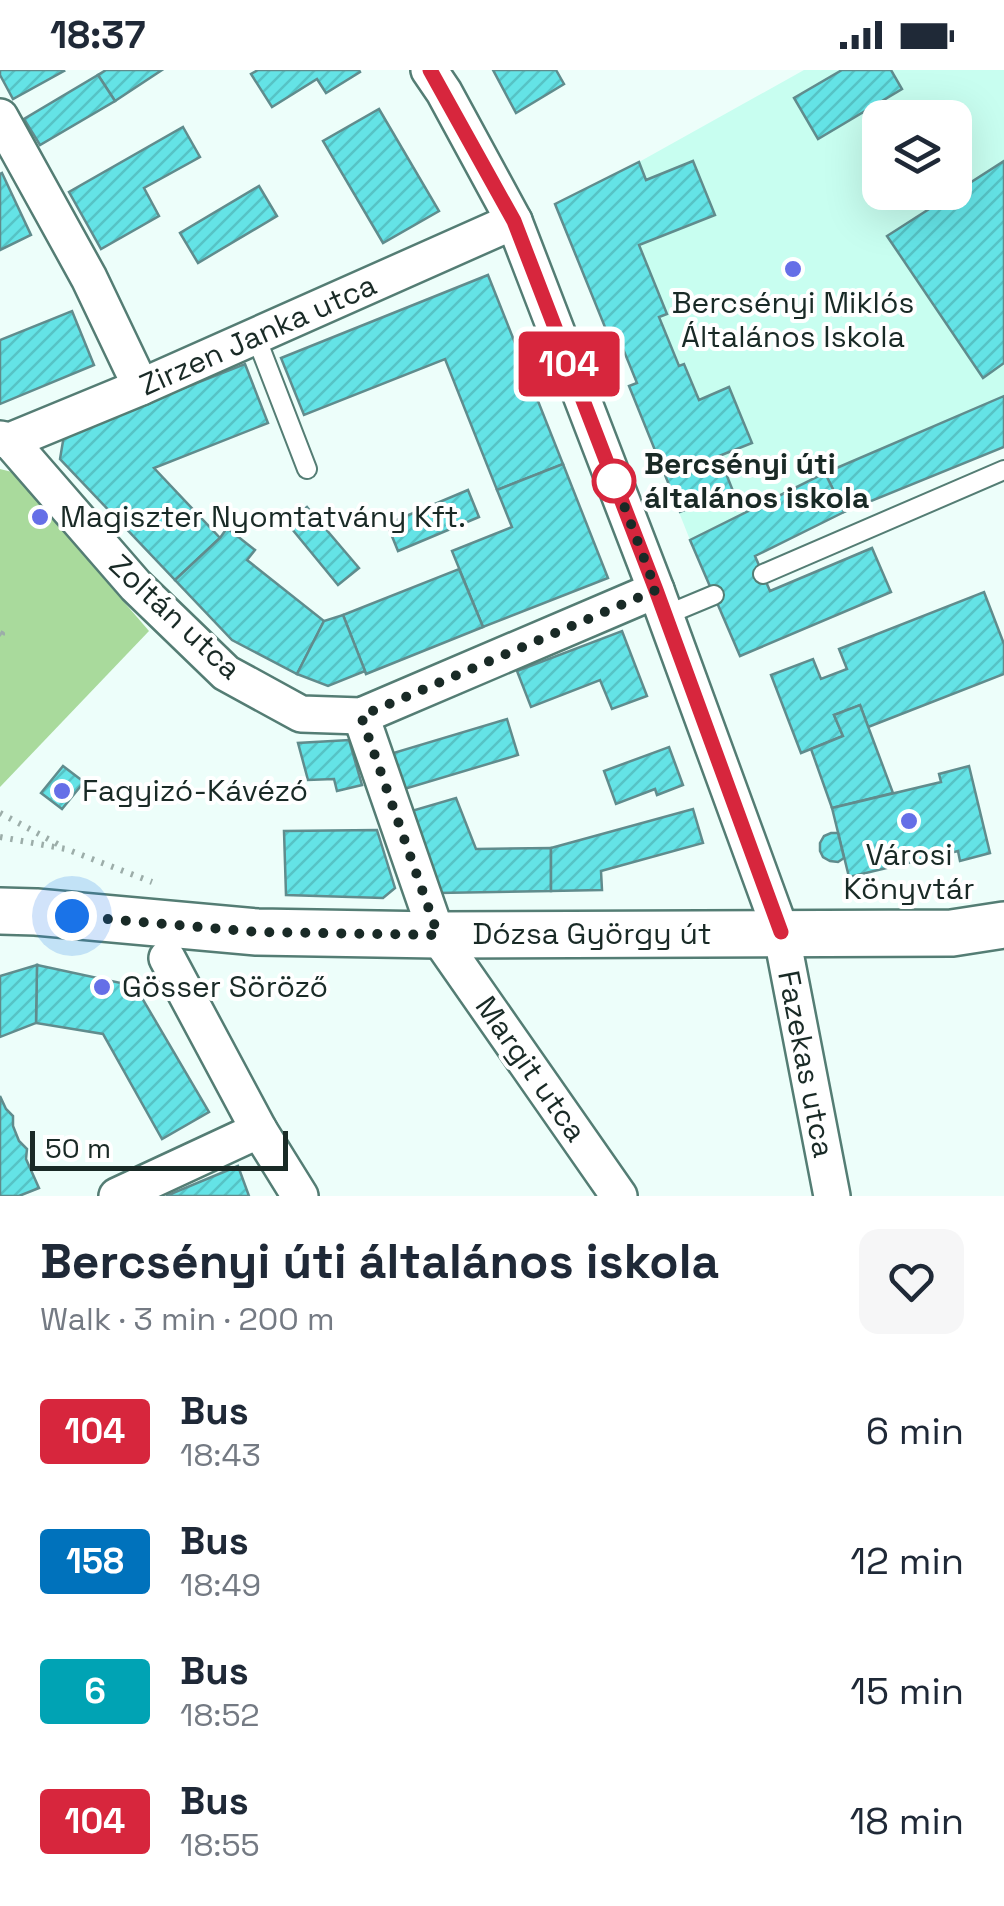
<!DOCTYPE html>
<meta charset="utf-8">
<style>
:root{--surface:#fff;--page:#f6f6f7;--text:#1f2937;--muted:#747a83}
body{margin:0;font-family:"Space Grotesk",sans-serif;background:var(--page);color:var(--text);height:100vh;display:flex;flex-direction:column;font-size:38px;white-space:nowrap}
*{box-sizing:border-box;margin:0}
p{font-size:32px;color:var(--muted)}
.icon{flex:none;width:55px;height:55px;fill:none;stroke:currentColor;stroke-width:2;stroke-linecap:round;stroke-linejoin:round}
.map{position:relative;height:1126px;overflow:hidden}
.sheet{display:flex;flex-direction:column;background:var(--surface);flex:1}
.sheet>*{flex:none}
.badge{padding:0 20px;border-radius:8px;font-size:35px;line-height:65px}
.tools{position:absolute;left:862px;top:30px;display:grid;gap:20px}
.tools a{display:grid;place-items:center;width:110px;height:110px;border-radius:20px;background:var(--surface);box-shadow:0 10px 40px #0002;font-size:50px}
.scale{position:absolute;left:30px;bottom:25px;width:258px;box-sizing:border-box;padding-left:10px;border:5px solid #192a26;border-top:0;font-size:28px;line-height:35px;white-space:nowrap;color:#192a26;-webkit-text-stroke:8px #fff;paint-order:stroke}
.you{position:absolute;width:50px;height:50px;margin:-25px;border:8px solid #fff;border-radius:50%;background:#1a73e8;box-shadow:0 0 0 15px #1a73e833}
.map>.badge{position:absolute;translate:-50% -50%;box-shadow:0 0 0 5px #fff}
.round{display:grid;place-items:center;flex:none;width:105px;height:105px;border-radius:20px;background:var(--page)}
.head{display:flex;align-items:center;justify-content:space-between;height:170px;padding:0 40px}
h1{font-size:48px;font-weight:800;line-height:75px}
ul{padding:0;list-style:none}
li{display:flex;align-items:center;gap:30px;height:130px;padding:0 40px}
li div{flex:1}
li b{display:block;font-size:38px}
li em{font-style:normal}
li .badge{min-width:110px;font-weight:700;text-align:center}
.status{display:flex;justify-content:space-between;align-items:center;height:70px;padding:0 50px;background:var(--surface);direction:ltr}
.status svg{height:28px;fill:currentColor}
.map>svg:first-child{display:block}
</style>
<div class="status"><b>18:37</b><svg viewBox="0 0 49 12"><path d="M0 12V9h3v3zM5 12V6h3v6zM10 12V3h3v9zM15 12V0h3v12zM26 1h20v11H26zM47 4h2v5h-2z"/></svg></div>
<div class="map">
<svg width="1004" height="1126" viewBox="0 0 1004 1126">
<defs>
<pattern id="building-hatch" width="6" height="6" patternUnits="userSpaceOnUse" patternTransform="scale(2.5)"><rect width="6" height="6" fill="#64e3e6"/><path d="M-1 1l2-2M0 6l6-6M5 7l2-2" fill="none" stroke="#56c3c5"/></pattern>
</defs>
<rect width="100%" height="100%" fill="#edfefa"/>
<path fill="#c8fef0" fill-rule="evenodd" d="M804,0H1004V326L825,403L690,470L629,316L636,313L617,264L555,134L639,92ZM880,48H955V122H880Z"/>
<polygon fill="#a9da9c" points="0,399 12,402 149,561 0,717"/>
<g fill="url(#building-hatch)" stroke="#608c8d" stroke-width="2.5">
<polygon points="0,0 63,0 64,1 13,29 0,5"/>
<polygon points="106,0 162,0 115,31 98,5"/>
<polygon points="258,0 359,0 360,2 326,23 317,9 272,37 251,4"/>
<polygon points="493,0 556,0 564,14 516,43"/>
<polygon points="842,0 891,0 902,19 818,69 794,28"/>
<polygon points="98,5 115,31 40,75 24,49"/>
<polygon points="379,39 439,141 383,173 323,71"/>
<polygon points="183,57 200,87 144,118 159,146 101,179 69,122"/>
<polygon points="693,91 715,145 639,175 667,244 659,247 679,296 684,294 699,330 729,317 752,373 719,386 733,421 680,442 629,316 637,313 617,264 609,267 555,134 639,92 646,110"/>
<polygon points="1004,91 1004,293 983,308 887,166"/>
<polygon points="2,103 31,165 0,180 0,104"/>
<polygon points="259,116 277,146 198,193 180,163"/>
<polygon points="488,205 563,394 497,420 445,289 304,345 281,288"/>
<polygon points="72,241 94,295 0,334 0,270"/>
<polygon points="245,294 268,353 154,398 220,468 175,510 60,389 64,365"/>
<polygon points="1004,326 1004,377 844,442 825,403"/>
<polygon points="563,394 608,508 483,557 452,481 512,457 497,420"/>
<polygon points="825,403 844,442 755,486 770,521 872,478 891,522 740,586 690,470"/>
<polygon points="468,420 479,447 398,481 387,454"/>
<polygon points="307,437 359,498 338,515 287,453"/>
<polygon points="227,458 255,480 247,490 324,551 297,604 232,570 175,510 220,468"/>
<polygon points="459,499 483,557 366,604 343,545"/>
<polygon points="984,522 1004,574 1004,604 868,657 860,635 834,645 843,666 801,683 771,605 813,589 821,609 847,599 839,579"/>
<polygon points="343,545 365,601 328,616 297,604 324,551"/>
<polygon points="622,561 647,626 612,639 600,610 531,637 517,601"/>
<polygon points="860,635 893,723 832,738 811,679 843,666 834,645"/>
<polygon points="507,649 518,685 401,720 390,684"/>
<polygon points="349,670 362,715 337,721 334,709 308,710 298,673"/>
<polygon points="669,677 683,715 657,725 655,719 616,734 604,701"/>
<polygon points="63,696 84,712 62,739 41,723"/>
<polygon points="969,696 990,783 960,791 958,781 849,807 832,738 941,712 939,704"/>
<polygon points="456,728 476,779 551,778 551,821 438,823 408,742"/>
<polygon points="693,739 703,773 601,801 602,820 551,821 551,778"/>
<polygon points="377,760 395,818 383,828 286,825 284,761"/>
<polygon points="831,763 838,763 844,788 838,792 830,791 823,787 820,781 820,773 824,766"/>
<polygon points="37,895 135,916 209,1042 162,1069 103,964 36,953"/>
<polygon points="37,895 36,953 0,967 0,906"/>
<polygon points="0,1026 6,1039 13,1046 13,1056 19,1071 27,1079 26,1089 39,1118 19,1126 0,1126"/>
<polygon points="238,1096 249,1126 166,1126"/>
</g>
<g fill="none" stroke-linecap="round" stroke-linejoin="round">
<defs>
<g id="service">
<polyline points="256,267 307,399"/>
<polyline points="763,504 1004,400"/>
<polyline points="666,545 714,525"/>
</g>
<g id="minor">
<polyline points="429,0 444,22 514,151 656,520 781,862 832,1126"/>
<polyline points="0,47 89,208 141,317"/>
<polyline points="0,369 10,371 141,317 514,151"/>
<polyline points="10,371 136,516 226,603 301,644 361,646 656,520"/>
<polyline points="361,646 437,865 619,1126"/>
<polyline points="167,888 259,1060 300,1126"/>
<polyline points="117,1126 259,1060"/>
</g>
<polyline id="tertiary" points="0,841 36,842 257,862 437,865 952,863 1004,855"/>
</defs>
<use href="#service" stroke="#547d74" stroke-width="22"/>
<use href="#minor" stroke="#547d74" stroke-width="40"/>
<use href="#tertiary" stroke="#547d74" stroke-width="50"/>
<g stroke="#9cada9" stroke-width="6" stroke-dasharray="2.5 8" stroke-linecap="butt">
<polyline points="0,563 2,564 0,567"/>
<polyline points="0,743 61,776"/>
<polyline points="0,767 66,779 152,812"/>
</g>
<use href="#service" stroke="#fff" stroke-width="18"/>
<use href="#minor" stroke="#fff" stroke-width="35"/>
<use href="#tertiary" stroke="#fff" stroke-width="45"/>
</g>
<g fill="none" stroke-linecap="round" stroke-linejoin="round">
<defs>
<polyline id="line" points="430,0 514,151 656,520 781,862"/>
</defs>
<use href="#line" stroke="#fff" stroke-width="22"/>
<use href="#line" stroke="#d7263d" stroke-width="15"/>
<polyline stroke="#192a26" stroke-width="10" stroke-dasharray="0 18" points="72,846 257,862 438,865 361,646 656,520 614,409 614,411"/>
</g>
<g fill="#656fe7" stroke="#fff" stroke-width="4">
<circle cx="793" cy="199" r="10"/>
<circle cx="40" cy="447" r="10"/>
<circle cx="62" cy="721" r="10"/>
<circle cx="909" cy="751" r="10"/>
<circle cx="102" cy="917" r="10"/>
</g>
<circle fill="#fff" stroke="#d7263d" stroke-width="5" cx="614" cy="411" r="20"/>
<g text-anchor="middle" stroke-width="8" stroke-linejoin="round" paint-order="stroke">
<g font-size="30" fill="#192a26" stroke="#fff" text-anchor="start">
<text x="793" y="243" text-anchor="middle">Bercsényi Miklós<tspan x="793" dy="34">Általános Iskola</tspan></text>
<text x="60" y="457">Magiszter Nyomtatvány Kft.</text>
<text x="82" y="731">Fagyizó-Kávézó</text>
<text x="909" y="795" text-anchor="middle">Városi<tspan x="909" dy="34">Könyvtár</tspan></text>
<text x="122" y="927">Gösser Söröző</text>
</g>
<g font-size="30" fill="#192a26" stroke="#fff">
<text transform="translate(258 265) rotate(-24)" y="10">Zirzen Janka utca</text>
<text transform="translate(175 547) rotate(43)" y="10">Zoltán utca</text>
<text x="592" y="874">Dózsa György út</text>
<text transform="translate(806 994) rotate(79)" y="10">Fazekas utca</text>
<text transform="translate(531 999) rotate(55)" y="10">Margit utca</text>
</g>
<g font-size="30" font-weight="bold" fill="#192a26" stroke="#fff" text-anchor="start">
<text x="644" y="404">Bercsényi úti<tspan x="644" dy="34">általános iskola</tspan></text>
</g>
</g>
</svg>
<div class="tools">
<a><svg class="icon" aria-label="layers" viewBox="0 0 24 24"><path d="M12 4l9 5-9 5-9-5zM3 14l9 5 9-5"/></svg></a>
</div>
<div class="scale">50 m</div>
<div class="you" style="left:72px;top:846px"></div>
<b class="badge" style="left:569px;top:294px;background:#d7263d;color:#fff">104</b>
</div>
<section class="sheet">
<div class="head"><div><h1>Bercsényi úti általános iskola</h1><p>Walk · 3 min · 200 m</p></div><a class="round"><svg class="icon" aria-label="heart" viewBox="0 0 24 24"><path d="M12 20l-8-8c-3-5 5-10 8-4 3-6 11-1 8 4z"/></svg></a></div>
<ul>
<li><span class="badge" style="background:#d7263d;color:#fff">104</span><div><b>Bus</b><p>18:43</p></div><em>6 min</em></li>
<li><span class="badge" style="background:#0072bc;color:#fff">158</span><div><b>Bus</b><p>18:49</p></div><em>12 min</em></li>
<li><span class="badge" style="background:#00a3b4;color:#fff">6</span><div><b>Bus</b><p>18:52</p></div><em>15 min</em></li>
<li><span class="badge" style="background:#d7263d;color:#fff">104</span><div><b>Bus</b><p>18:55</p></div><em>18 min</em></li>
</ul>
</section>
